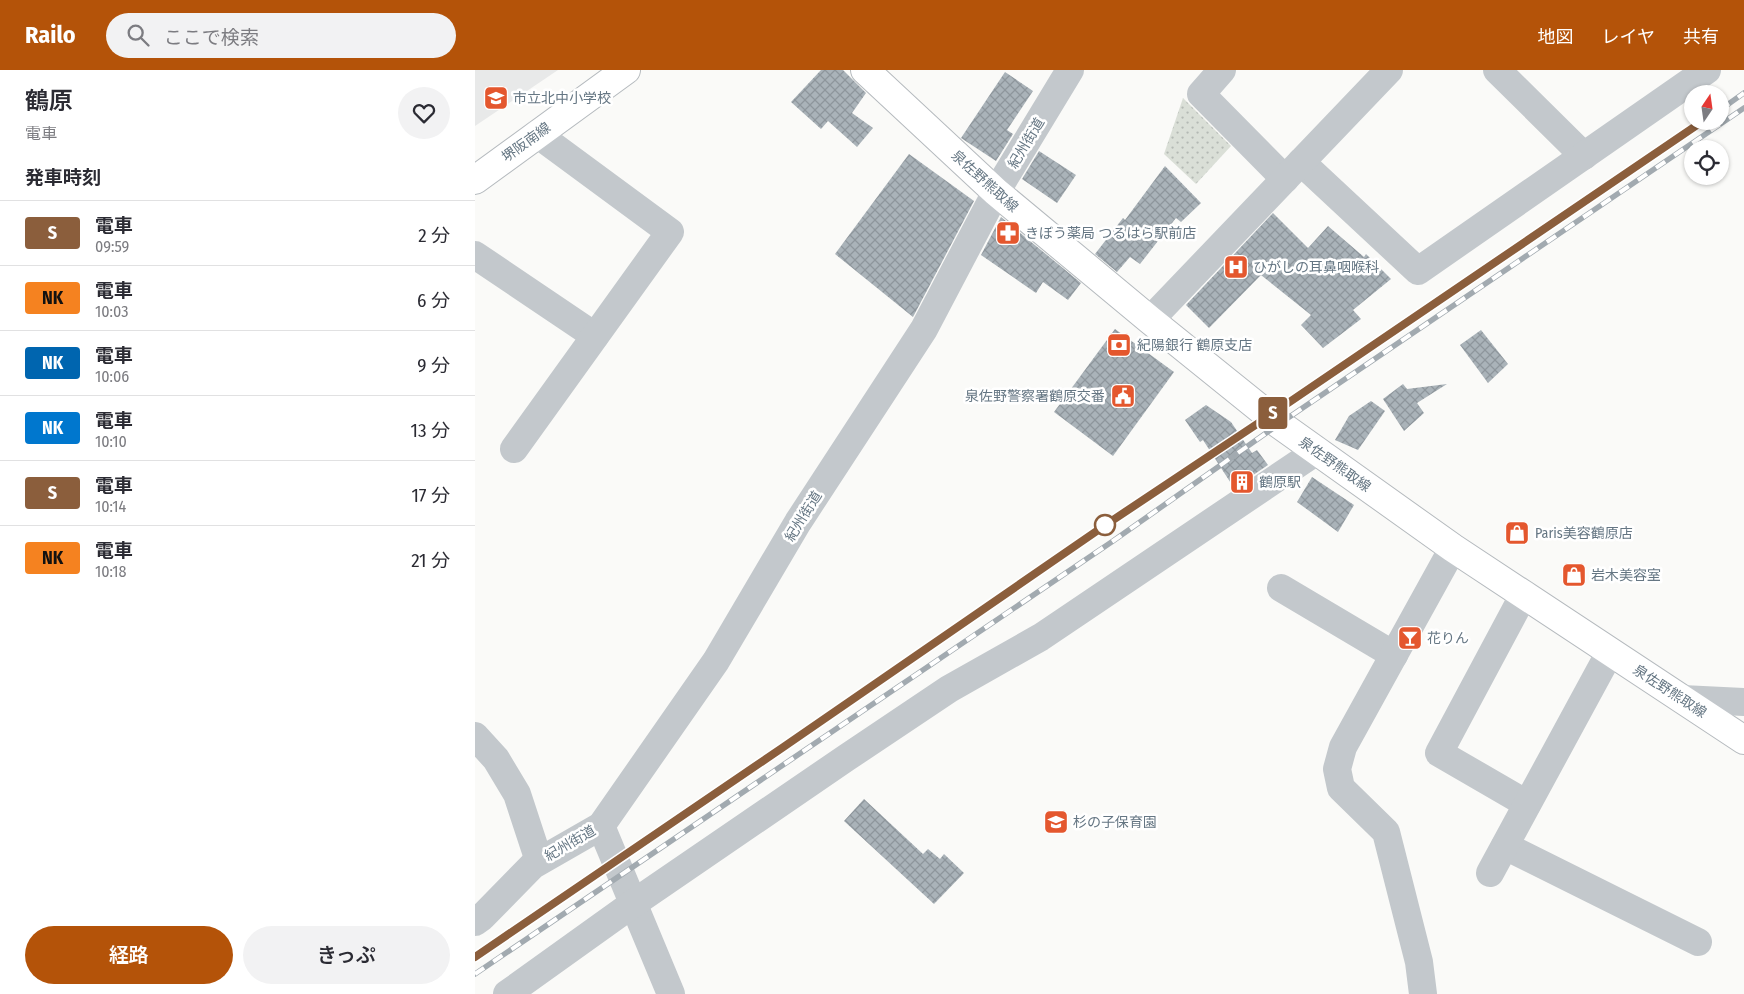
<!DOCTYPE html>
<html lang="ja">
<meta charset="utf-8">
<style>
:root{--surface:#fff;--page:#f2f2f3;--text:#2b2b33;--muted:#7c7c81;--line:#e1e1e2;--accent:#b45309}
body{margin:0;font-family:"Fira Sans Condensed","Noto Sans JP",sans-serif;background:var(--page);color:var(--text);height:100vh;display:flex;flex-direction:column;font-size:19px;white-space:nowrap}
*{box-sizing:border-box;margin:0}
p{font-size:16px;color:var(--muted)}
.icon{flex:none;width:28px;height:28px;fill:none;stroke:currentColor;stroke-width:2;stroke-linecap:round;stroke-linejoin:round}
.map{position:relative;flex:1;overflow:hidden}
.details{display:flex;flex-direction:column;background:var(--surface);width:475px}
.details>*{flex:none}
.badge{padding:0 10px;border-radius:4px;font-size:18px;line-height:32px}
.needle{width:32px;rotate:13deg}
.controls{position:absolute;left:1209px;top:15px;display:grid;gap:10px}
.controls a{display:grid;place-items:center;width:45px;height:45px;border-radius:50%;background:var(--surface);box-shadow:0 1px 4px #0004;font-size:25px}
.map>.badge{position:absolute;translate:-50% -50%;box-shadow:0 0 0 2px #fff}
h2{padding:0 25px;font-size:19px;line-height:45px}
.round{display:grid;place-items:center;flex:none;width:52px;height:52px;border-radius:26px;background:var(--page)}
.overview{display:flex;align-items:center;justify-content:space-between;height:85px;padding:0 25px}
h1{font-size:24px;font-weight:600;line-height:38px}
.cta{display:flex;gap:10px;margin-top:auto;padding:10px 25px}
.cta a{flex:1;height:58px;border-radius:30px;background:var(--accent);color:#fff;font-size:20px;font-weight:600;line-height:58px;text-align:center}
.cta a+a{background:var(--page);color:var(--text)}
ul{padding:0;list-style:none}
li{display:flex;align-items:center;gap:15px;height:65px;padding:0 25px;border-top:1px solid var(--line)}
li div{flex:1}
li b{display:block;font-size:19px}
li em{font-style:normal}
li .badge{min-width:55px;font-weight:700;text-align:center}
header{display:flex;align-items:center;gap:30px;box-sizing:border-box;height:70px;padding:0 25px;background:var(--accent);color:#fff}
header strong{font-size:24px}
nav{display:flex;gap:28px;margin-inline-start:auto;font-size:18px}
.search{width:350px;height:45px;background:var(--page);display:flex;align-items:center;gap:12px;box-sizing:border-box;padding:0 18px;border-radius:28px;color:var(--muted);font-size:19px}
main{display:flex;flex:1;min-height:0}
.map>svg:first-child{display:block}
</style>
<header>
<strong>Railo</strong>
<div class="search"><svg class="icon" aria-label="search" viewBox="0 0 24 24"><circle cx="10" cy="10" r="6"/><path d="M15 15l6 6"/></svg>ここで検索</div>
<nav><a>地図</a><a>レイヤ</a><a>共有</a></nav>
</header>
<main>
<section class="details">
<div class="overview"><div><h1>鶴原</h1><p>電車</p></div><a class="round"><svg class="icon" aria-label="heart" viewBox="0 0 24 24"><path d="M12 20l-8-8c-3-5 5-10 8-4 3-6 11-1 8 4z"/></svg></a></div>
<h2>発車時刻</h2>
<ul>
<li><span class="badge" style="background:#8b5e3c;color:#fff">S</span><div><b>電車</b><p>09:59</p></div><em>2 分</em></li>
<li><span class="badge" style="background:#f58220;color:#111">NK</span><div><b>電車</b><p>10:03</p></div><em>6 分</em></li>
<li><span class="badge" style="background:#0065af;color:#fff">NK</span><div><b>電車</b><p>10:06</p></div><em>9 分</em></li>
<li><span class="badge" style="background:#0077ce;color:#fff">NK</span><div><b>電車</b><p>10:10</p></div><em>13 分</em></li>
<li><span class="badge" style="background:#8b5e3c;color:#fff">S</span><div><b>電車</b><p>10:14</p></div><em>17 分</em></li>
<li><span class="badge" style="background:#f58220;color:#111">NK</span><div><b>電車</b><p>10:18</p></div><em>21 分</em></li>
</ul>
<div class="cta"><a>経路</a><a>きっぷ</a></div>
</section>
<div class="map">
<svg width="1269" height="924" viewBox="0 0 1269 924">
<defs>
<pattern id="park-dots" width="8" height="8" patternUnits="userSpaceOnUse" patternTransform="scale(1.25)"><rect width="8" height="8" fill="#dadfd7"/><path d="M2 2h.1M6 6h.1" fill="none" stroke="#b4b9b4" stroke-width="1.8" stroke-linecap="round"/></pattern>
<pattern id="building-cross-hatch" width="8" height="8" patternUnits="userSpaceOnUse" patternTransform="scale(1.25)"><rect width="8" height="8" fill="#aab3b9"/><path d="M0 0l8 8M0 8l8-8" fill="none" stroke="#8e969c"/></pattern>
</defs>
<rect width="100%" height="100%" fill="#fafaf8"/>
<polygon fill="#e8e9e9" points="0,0 83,0 0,56"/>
<polygon fill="url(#park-dots)" points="708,28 756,76 721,114 689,84"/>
<g fill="url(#building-cross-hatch)">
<polygon points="346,0 368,0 391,23 377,43 398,58 382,77 353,51 346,59 316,32"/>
<polygon points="530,2 558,21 532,60 538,64 521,91 486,68"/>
<polygon points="564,81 601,105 582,133 547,109"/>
<polygon points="434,84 499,131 438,247 360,184"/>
<polygon points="690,96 726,133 706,152 701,148 665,194 655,187 642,202 620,184 648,148 650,150"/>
<polygon points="798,143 833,178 853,156 889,187 891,184 916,209 878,240 886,249 848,278 826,255 836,245 786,205 734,258 711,235"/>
<polygon points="526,147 606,213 593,230 568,212 561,223 506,185"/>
<polygon points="640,259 699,302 638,386 579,342"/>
<polygon points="1006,260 1033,294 1013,313 985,275"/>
<polygon points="928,314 932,319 972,314 942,333 949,343 929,361 908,329"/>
<polygon points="896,331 910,341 883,380 860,370 874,346"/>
<polygon points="731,335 756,352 777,383 782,380 793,395 759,418 728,370 725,372 710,350"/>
<polygon points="837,407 879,435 863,462 822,432"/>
<polygon points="389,729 448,784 453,779 465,789 469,784 489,803 459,834 369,751"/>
</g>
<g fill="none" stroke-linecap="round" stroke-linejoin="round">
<defs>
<g id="major">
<polyline points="390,0 521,122 675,250 804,354 978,478 1269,670"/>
<polyline points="0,110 151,0"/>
</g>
</defs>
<use href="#major" stroke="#b5babe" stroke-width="30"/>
<g stroke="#c3c8cc" stroke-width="28">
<polyline points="747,0 726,24 810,109"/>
<polyline points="1022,0 1109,86"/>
<polyline points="826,92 943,201 1232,0"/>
<polyline points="0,185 120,266"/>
<polyline points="675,250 914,0"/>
<polyline points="39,379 195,162 62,64"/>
<polyline points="806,518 919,585"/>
<polyline points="1049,524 964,683 1052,734"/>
<polyline points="1207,629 1269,632"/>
<polyline points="0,666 21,689 42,724 64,791"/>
<polyline points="126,756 196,924"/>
<polyline points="1030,776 1223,872"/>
<polyline points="1015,803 1135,582"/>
<polyline points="0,852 7,847 58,795 126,756 241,591 323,452 449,259 521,122 595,0"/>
<polyline points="32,924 159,833 371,688 474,619 566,567 842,381"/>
<polyline points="948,924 944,892 911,762 866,718 862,699 868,677 978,478"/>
</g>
<use href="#major" stroke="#fff" stroke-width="28"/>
<defs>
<g id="rail">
<polyline points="1245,40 1269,23"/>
<polyline points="0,887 307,679 629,456 794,346 1228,51"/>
<polyline points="0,904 638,471 804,354 1269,38"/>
</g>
</defs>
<use href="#rail" stroke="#a2aab0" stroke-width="5.5"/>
<use href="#rail" stroke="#fff" stroke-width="4" stroke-dasharray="11" stroke-linecap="butt"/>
</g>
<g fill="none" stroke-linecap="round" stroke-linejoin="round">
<defs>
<polyline id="line" points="0,887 307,678 629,456 794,346 1228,51"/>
</defs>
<use href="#line" stroke="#fff" stroke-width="11"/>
<use href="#line" stroke="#8b5e3c" stroke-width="8"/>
</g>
<defs>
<symbol id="school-square" viewBox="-11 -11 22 22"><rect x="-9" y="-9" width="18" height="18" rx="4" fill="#e4572e" stroke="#fff"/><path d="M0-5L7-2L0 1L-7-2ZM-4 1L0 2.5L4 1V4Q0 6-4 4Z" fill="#fff"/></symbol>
<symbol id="pharmacy-square" viewBox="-11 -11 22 22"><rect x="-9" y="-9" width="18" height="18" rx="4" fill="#e4572e" stroke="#fff"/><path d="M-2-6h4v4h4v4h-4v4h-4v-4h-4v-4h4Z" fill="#fff"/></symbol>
<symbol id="hospital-square" viewBox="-11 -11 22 22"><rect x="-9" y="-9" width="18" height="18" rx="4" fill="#e4572e" stroke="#fff"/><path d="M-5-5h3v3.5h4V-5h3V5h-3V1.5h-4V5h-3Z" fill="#fff"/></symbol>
<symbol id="bank-square" viewBox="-11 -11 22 22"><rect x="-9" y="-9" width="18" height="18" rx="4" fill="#e4572e" stroke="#fff"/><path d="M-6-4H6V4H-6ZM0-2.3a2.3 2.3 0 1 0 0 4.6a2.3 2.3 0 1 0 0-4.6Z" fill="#fff"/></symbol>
<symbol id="civic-square" viewBox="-11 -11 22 22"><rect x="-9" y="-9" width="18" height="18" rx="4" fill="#e4572e" stroke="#fff"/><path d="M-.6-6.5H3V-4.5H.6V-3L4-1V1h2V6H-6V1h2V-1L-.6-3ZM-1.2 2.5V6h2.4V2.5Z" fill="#fff"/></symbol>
<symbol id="building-square" viewBox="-11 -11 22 22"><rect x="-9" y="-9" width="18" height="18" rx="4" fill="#e4572e" stroke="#fff"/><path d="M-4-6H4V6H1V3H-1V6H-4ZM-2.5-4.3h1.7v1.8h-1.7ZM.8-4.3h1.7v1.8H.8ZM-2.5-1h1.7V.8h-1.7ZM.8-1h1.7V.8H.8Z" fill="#fff"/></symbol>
<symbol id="shop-square" viewBox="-11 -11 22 22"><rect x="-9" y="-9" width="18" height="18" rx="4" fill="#e4572e" stroke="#fff"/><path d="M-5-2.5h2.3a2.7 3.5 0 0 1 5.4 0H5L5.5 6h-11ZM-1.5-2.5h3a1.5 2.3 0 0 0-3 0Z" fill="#fff"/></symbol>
<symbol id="bar-square" viewBox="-11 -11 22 22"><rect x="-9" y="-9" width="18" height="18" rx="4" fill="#e4572e" stroke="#fff"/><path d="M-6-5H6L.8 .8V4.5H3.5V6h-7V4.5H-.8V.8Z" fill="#fff"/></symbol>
</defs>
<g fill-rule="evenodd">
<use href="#school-square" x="7" y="14" width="28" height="28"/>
<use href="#pharmacy-square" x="519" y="149" width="28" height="28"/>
<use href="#hospital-square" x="747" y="183" width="28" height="28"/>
<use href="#bank-square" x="630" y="261" width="28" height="28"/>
<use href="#civic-square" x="634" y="312" width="28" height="28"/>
<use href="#building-square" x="753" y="398" width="28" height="28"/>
<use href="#shop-square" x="1028" y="449" width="28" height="28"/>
<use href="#shop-square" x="1085" y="491" width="28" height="28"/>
<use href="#bar-square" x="921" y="554" width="28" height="28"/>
<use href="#school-square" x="567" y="738" width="28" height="28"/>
</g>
<circle fill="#fff" stroke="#8b5e3c" stroke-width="2.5" cx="630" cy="455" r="10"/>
<g text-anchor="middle" stroke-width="5" stroke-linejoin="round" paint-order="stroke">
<g font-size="14" fill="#657683" stroke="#fff" text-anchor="start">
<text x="38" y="33">市立北中小学校</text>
<text x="550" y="168">きぼう薬局 つるはら駅前店</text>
<text x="778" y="202">ひがしの耳鼻咽喉科</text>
<text x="662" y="280">紀陽銀行 鶴原支店</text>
<text x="630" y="331" text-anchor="end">泉佐野警察署鶴原交番</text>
<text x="784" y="417">鶴原駅</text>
<text x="1060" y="468">Paris美容鶴原店</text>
<text x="1116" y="510">岩木美容室</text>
<text x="952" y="573">花りん</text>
<text x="598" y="757">杉の子保育園</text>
</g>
<g font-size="14" fill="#657683" stroke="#fff">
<text transform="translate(51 72) rotate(-36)" y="5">堺阪南線</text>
<text transform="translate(551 73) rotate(-59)" y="5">紀州街道</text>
<text transform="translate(510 111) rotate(42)" y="5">泉佐野熊取線</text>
<text transform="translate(860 394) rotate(35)" y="5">泉佐野熊取線</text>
<text transform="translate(328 446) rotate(-58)" y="5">紀州街道</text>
<text transform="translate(1195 621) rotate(33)" y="5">泉佐野熊取線</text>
<text transform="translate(95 773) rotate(-30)" y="5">紀州街道</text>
</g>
</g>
</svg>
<div class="controls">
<a><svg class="needle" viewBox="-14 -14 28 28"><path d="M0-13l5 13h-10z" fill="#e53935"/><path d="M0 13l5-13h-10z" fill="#7c7c81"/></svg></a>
<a><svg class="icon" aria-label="locate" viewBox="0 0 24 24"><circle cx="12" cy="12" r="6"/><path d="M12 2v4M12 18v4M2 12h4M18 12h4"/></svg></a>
</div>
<b class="badge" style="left:798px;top:343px;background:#8b5e3c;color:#fff">S</b>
</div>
</main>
